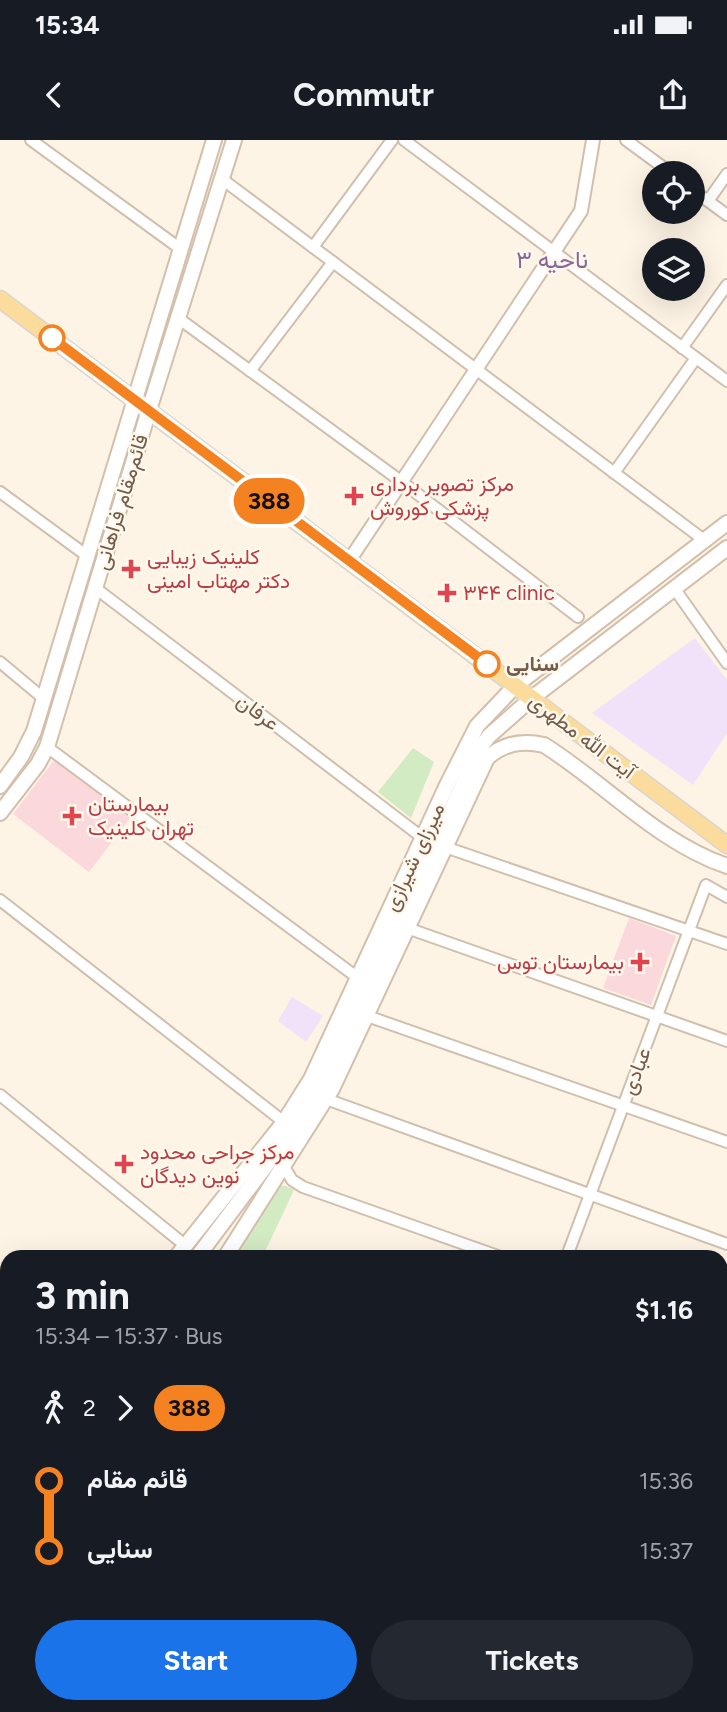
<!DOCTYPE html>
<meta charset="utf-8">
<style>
:root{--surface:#171b24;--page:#242831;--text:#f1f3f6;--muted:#9ea1a6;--accent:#1a73e8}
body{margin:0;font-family:Figtree,Vazirmatn,sans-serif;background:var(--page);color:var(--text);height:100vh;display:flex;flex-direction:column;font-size:26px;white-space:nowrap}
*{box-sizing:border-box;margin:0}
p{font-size:23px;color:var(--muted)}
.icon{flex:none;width:38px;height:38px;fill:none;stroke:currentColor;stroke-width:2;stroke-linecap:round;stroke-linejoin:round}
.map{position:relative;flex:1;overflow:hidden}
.drawer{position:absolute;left:0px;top:1110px;width:728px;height:464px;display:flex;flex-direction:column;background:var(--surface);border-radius:21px 21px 0 0;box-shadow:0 7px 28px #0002}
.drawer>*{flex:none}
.badge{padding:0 14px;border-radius:23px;font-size:24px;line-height:46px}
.tools{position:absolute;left:642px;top:21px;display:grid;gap:14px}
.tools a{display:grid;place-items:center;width:63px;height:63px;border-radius:50%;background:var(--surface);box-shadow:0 7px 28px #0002;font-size:35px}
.map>.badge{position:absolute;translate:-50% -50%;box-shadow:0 0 0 4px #fff}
.legs{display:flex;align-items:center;gap:10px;height:77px;padding:0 35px;font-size:23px}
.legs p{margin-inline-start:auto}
.overview{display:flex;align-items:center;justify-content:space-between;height:119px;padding:0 35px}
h1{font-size:38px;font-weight:700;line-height:52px}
.primary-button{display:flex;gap:14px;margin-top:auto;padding:14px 35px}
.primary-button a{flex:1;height:80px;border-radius:42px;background:var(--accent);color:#fff;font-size:28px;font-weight:700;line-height:80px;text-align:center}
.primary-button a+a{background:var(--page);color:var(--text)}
ul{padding:0 35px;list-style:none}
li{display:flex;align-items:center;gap:24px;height:70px;font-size:26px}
li i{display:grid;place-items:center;width:10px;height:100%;margin:0 9px;background:currentColor}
li i::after{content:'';width:18px;height:18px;margin:-9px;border:5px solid;border-radius:50%;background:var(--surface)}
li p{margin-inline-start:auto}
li:first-child i{background:linear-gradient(#0000 50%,currentColor 0)}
li:last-child i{background:linear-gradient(currentColor 50%,#0000 0)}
.status{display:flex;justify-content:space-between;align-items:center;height:49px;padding:0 35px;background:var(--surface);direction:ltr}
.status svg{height:19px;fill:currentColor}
header{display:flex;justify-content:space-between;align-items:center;height:91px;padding:0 35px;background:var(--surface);font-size:32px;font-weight:700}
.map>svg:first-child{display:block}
</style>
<div class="status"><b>15:34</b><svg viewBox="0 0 49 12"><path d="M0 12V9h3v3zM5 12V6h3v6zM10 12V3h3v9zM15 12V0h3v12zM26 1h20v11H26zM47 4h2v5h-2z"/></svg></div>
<header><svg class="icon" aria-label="back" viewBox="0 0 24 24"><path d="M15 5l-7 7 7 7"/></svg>Commutr<svg class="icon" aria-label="share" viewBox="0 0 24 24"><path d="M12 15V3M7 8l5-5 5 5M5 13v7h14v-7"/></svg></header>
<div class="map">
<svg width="727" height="1572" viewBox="0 0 727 1572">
<rect width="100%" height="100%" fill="#fdf4e5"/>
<g fill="#f1e2f9">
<polygon points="695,498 727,540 727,593 693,645 592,573"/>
<polygon points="292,857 323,876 306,902 278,881"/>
</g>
<g fill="#fbd8db">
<polygon points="55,619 131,677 89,732 13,674"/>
<polygon points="629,778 676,796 651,865 603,848"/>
<polygon points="421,1566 662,1566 660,1572 419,1572"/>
</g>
<g fill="#d2ebc3">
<polygon points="413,608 434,622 411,678 378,652"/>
<polygon points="278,1045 286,1046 294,1050 263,1116 236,1116 251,1087"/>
</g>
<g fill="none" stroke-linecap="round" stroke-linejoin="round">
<defs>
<g id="minor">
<polyline points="31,0 182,110"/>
<polyline points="404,0 727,241"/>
<polyline points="626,0 671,33"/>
<polyline points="222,39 704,400"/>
<polyline points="693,50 727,75"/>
<polyline points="708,61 727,34"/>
<polyline points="313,107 392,0"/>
<polyline points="178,178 402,342 578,477"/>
<polyline points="682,208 727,145"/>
<polyline points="250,231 333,122"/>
<polyline points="614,333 696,218"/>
<polyline points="0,352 86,415"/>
<polyline points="94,447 423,698"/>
<polyline points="674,448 727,523"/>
<polyline points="0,522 43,558"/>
<polyline points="47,607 358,838"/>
<polyline points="445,707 727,804"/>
<polyline points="0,760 284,982"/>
<polyline points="407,788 727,901"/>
<polyline points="367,876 727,1002"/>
<polyline points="0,955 186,1106"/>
<polyline points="326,959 727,1104"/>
<polyline points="283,1025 292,1040 303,1047 498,1116"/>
<polyline points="567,1116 706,745 727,757"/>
<polyline points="721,1196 727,1198"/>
<polyline points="0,1323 7,1326"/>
<polyline points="721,1398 727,1378"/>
<polyline points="721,1408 727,1410"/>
<polyline points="721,1529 727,1532"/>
<polyline points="124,1566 142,1572"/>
<polyline points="669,1572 671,1566"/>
</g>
<g id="tertiary">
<polyline points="349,421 581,71 593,0"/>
<polyline points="407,1572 409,1566"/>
</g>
<g id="secondary">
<polyline points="0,646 21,617 34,591 214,0"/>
<polyline points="0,673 38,624 47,607 149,270 234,0"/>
<polyline points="177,1116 284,982 311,939 447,645 477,586 515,546 727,383"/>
<polyline points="198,1116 283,1003 322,944 481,606 489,596 532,558 727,408"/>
<path d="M226,1116L332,949L487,618C504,603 522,600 544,605C606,644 657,702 727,726"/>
<polyline points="0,1468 7,1452"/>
<polyline points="0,1504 7,1488"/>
</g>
<g id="primary">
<polyline points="0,159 727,705"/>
<polyline points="0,1136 7,1139"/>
<polyline points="721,1212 727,1211"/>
<polyline points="365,1572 367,1566"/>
</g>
</defs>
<use href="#minor" stroke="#d1bfae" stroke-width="14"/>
<use href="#tertiary" stroke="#d1bfae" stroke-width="16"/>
<use href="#secondary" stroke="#d4bfab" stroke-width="18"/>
<use href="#primary" stroke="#dbd4d0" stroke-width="19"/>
<use href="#minor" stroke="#fff" stroke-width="10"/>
<use href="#tertiary" stroke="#fff" stroke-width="12"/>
<use href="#secondary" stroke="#fff" stroke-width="14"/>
<use href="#primary" stroke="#fcdc9d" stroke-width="16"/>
</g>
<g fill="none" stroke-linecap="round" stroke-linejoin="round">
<defs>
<polyline id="line-1" points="52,198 487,524"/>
</defs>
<use href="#line-1" stroke="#fff" stroke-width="16"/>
<use href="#line-1" stroke="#f58220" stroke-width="10"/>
</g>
<g fill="#fff" stroke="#f58220" stroke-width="3.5">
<circle cx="52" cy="198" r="12"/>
<circle cx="487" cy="524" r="12"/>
</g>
<g fill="#e0444e" stroke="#fff8ec" stroke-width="2.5">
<path d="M350.5 345.5h7v7h7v7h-7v7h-7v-7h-7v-7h7z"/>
<path d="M127.5 418.5h7v7h7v7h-7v7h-7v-7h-7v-7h7z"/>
<path d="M443.5 442.5h7v7h7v7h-7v7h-7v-7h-7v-7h7z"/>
<path d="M68.5 665.5h7v7h7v7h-7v7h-7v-7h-7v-7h7z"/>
<path d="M636.5 811.5h7v7h7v7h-7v7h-7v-7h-7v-7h7z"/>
<path d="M120.5 1013.5h7v7h7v7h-7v7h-7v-7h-7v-7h7z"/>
</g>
<g text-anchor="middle" stroke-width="5" stroke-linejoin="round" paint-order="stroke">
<g font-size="21" fill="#be3a42" stroke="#fff8ec" text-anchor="start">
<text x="370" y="351">مرکز تصویر برداری<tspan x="370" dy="24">پزشکی کوروش</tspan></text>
<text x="147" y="424">کلینیک زیبایی<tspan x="147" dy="24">دکتر مهتاب امینی</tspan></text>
<text x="463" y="460">۳۴۴ clinic</text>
<text x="88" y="671">بیمارستان<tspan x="88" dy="24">تهران کلینیک</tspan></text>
<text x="624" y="829" text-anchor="end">بیمارستان توس</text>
<text x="140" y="1019">مرکز جراحی محدود<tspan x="140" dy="24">نوین دیدگان</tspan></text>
</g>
<g font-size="21" fill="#765b4a" stroke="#fff8ec">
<text transform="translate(121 362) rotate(-73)" y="7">قائم‌مقام فراهانی</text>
<text transform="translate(258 572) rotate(37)" y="7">عرفان</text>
<text transform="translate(582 596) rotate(37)" y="7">آیت الله مطهری</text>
<text transform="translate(414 717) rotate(-65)" y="7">میرزای شیرازی</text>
<text transform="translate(636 931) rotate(-69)" y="7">عبادی</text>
</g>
<g font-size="21" font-weight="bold" fill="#765b4a" stroke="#fff8ec" text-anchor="start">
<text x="506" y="531">سنایی</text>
</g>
<g font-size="24" fill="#8a659a" stroke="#fff8ec">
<text x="552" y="128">ناحیه ۳</text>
</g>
</g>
</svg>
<div class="tools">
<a><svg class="icon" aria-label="locate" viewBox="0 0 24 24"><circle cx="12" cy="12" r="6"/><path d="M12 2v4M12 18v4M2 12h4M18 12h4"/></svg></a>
<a><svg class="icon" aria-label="layers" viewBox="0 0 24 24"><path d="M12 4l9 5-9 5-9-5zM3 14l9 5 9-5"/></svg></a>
</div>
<b class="badge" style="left:269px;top:361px;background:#f58220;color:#111">388</b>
<section class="drawer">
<div class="overview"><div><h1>3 min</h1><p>15:34 – 15:37 · Bus</p></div><b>$1.16</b></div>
<div class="legs"><svg class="icon" aria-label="walk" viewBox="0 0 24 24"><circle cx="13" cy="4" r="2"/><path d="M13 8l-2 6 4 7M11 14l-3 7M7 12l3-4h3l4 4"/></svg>2<svg class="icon" aria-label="forward" viewBox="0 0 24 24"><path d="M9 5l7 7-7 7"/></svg><b class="badge" style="background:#f58220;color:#111">388</b></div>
<ul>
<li><i style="color:#f58220"></i><b>قائم مقام</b><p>15:36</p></li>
<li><i style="color:#f58220"></i><b>سنایی</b><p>15:37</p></li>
</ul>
<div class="primary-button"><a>Start</a><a>Tickets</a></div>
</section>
</div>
